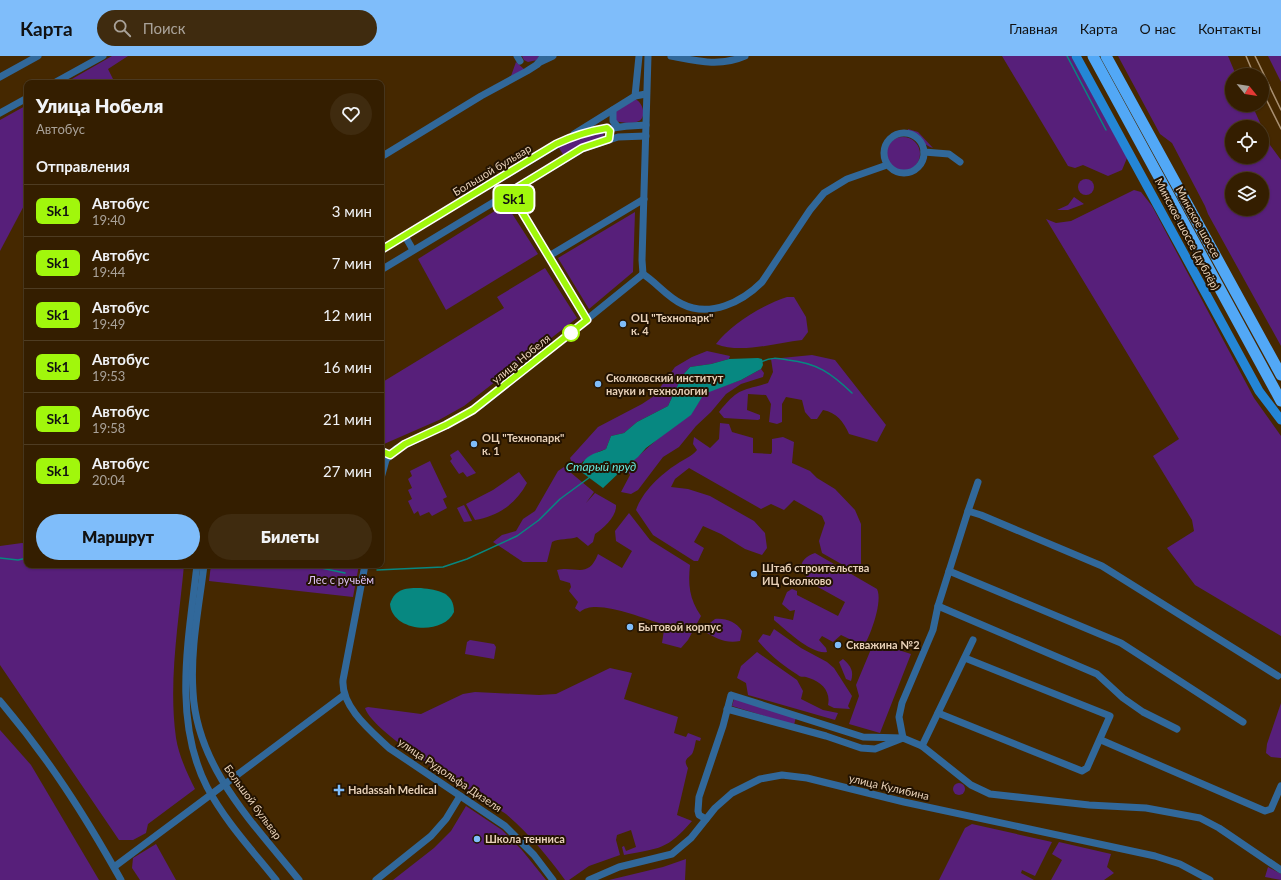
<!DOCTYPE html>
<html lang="ru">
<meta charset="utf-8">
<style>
:root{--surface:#341e00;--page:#3f2b0f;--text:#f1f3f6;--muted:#a9a299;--line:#4e3c22;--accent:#7fbdfa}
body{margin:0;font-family:Lato,sans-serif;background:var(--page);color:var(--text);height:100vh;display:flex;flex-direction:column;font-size:15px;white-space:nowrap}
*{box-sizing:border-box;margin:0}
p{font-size:13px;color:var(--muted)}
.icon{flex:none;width:22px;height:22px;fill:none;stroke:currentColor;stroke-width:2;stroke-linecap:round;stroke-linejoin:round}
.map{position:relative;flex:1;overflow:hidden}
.side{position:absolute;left:24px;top:24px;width:360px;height:488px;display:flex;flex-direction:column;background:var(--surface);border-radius:8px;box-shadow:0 1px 3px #0004,0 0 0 1px var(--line)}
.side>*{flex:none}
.badge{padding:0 8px;border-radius:6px;font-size:14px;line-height:26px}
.needle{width:26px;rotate:120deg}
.buttons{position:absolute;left:1225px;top:12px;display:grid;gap:8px}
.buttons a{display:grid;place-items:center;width:44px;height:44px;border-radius:50%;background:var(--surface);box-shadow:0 1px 3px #0004,0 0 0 1px var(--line);font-size:20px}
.map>.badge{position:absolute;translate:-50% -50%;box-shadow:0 0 0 2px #fff}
h2{padding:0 12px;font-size:15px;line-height:36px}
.round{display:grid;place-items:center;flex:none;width:42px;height:42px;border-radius:21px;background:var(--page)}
.headline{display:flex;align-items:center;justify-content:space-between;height:68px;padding:0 12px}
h1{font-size:19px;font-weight:800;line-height:30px}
.primary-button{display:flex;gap:8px;margin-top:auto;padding:8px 12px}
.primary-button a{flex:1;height:46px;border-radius:24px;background:var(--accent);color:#111;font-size:16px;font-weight:800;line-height:46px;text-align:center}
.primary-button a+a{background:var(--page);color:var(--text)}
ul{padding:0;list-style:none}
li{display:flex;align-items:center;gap:12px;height:52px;padding:0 12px;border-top:1px solid var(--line)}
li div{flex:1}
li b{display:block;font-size:15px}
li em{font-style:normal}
li .badge{min-width:44px;font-weight:700;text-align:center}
header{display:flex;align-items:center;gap:24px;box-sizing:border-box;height:56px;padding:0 20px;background:var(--accent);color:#111}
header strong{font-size:19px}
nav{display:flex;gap:22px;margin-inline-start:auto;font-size:14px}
.search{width:280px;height:36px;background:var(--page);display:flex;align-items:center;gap:10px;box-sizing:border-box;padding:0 14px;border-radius:22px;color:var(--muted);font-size:15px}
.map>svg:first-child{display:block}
</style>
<header>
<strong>Карта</strong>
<div class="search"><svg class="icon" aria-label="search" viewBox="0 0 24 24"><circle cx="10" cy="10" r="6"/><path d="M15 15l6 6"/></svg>Поиск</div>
<nav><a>Главная</a><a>Карта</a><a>О нас</a><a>Контакты</a></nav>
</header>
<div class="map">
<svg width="1281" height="824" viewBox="0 0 1281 824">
<rect width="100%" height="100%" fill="#452800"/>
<g fill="#571f7a" fill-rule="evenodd">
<polygon points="112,0 128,0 108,13 114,25 112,27 65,27"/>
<polygon points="522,0 539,0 537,4 528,6 524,4"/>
<polygon points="1002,0 1071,0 1127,102 1122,114 1108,120 1083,109 1075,112 1068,110"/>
<path d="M1118,0H1228L1236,19H1232V49H1252L1262,71H1232V101H1262V71L1270,89L1281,104V290L1208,158L1205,150L1172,87L1160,78ZM1232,123H1262V153H1232Z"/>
<polygon points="1268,0 1281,0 1281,26"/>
<polygon points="516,6 525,14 512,21 511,20"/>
<path d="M635,43C643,46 647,61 639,65C634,68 621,67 616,65L615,57L617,55Z"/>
<polygon points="27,49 27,144 0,195 0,64"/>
<path d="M908,73L918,76L933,92C923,90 920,79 908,75Z"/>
<polygon points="602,76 604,79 602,81 580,90 564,100 559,92 552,95 566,87"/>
<circle cx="903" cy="98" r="17"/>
<circle cx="1086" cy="131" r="8"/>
<polygon points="1134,134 1141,136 1152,150 1254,342 1281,380 1281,580 1195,529 1167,492 1194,475 1192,464 1153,400 1179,383 1046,163 1056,167 1071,165"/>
<polygon points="1074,141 1084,148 1068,154 1057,154 1068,149"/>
<polygon points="506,148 538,198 446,254 418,203"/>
<polygon points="635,156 633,216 589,253 558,202"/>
<polygon points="545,212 577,262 464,350 439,364 384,388 381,386 381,327 504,252 497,241"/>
<path d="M787,241H794L806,261L808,276L802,284C775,287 741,298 716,288C730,269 764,248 787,241Z"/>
<polygon points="707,295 730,300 729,303 711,308 690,311 682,320 668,350 637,366 624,377 611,380 606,393 598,396 582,406 580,415 574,412 570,402 598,371 642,348 654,340 675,311 692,301"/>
<path d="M812,299L835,304L886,369L877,386L849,378C843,365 837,357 823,354L817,363H811L805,356L802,344L786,341L782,348V366L777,368L769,366L771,348L766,339L748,338L747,354L760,359V363L758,364L724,362L719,356C738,332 741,335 768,327L773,316L771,303Z"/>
<polygon points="761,313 764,317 763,321 741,328 726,338 711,356 696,370 679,391 663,401 638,434 631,438 621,436 630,419 626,411 698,347 704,338 712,334 741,324"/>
<path d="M720,367L729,368L732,376L753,382V397L771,398L772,396V383L783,381L794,386L792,407L810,415L817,422L835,433L855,454L861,468V517L859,518L822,497L819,485L825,467L822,460L794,444L784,454L771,448L761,453L689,412L675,423L671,431L688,433L710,440L754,465L765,477L767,492L762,499L745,493L721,478L703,470L694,486L704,492L698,505H694L653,479L636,454C642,436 661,418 677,408C684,403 691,401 697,394L693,388L694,381L710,392L719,383Z"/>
<polygon points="458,394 476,417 467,421 463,416 459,418 450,405 452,403 450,399"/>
<polygon points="430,405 447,441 443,443 447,452 432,460 429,456 420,460 418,455 414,458 408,445 412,443 408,434 412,432 408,423 412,420 410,415"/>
<path d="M564,411L594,436L586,447L595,437L616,449C617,460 604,472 595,478L593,486L588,490L577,481C569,484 559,482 552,486L547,506H523L493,486L502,479L516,475L523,463L535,455L558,415Z"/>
<path d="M519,416L527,427C516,448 498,460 475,464L466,448L493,434Z"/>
<polygon points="464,449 472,465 464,466 457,452"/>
<path d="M629,457L650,484L690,509C688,528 689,543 701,560L688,584L681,592L662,587L664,574L660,571L659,567C641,562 595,542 580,556L575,552L578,546L569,535L571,531L570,527L560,524L557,514C575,509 588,524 598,498L622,512L632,495L616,485L615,475Z"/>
<path d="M22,487L27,488V509H184C179,565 168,625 176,682C179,700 187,717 195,733L148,768L146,777L133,784H119L0,609V490Z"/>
<path d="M815,497L877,533C883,545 871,578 864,590L841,579L833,586L822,580L819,584L826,592L827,596C812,599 786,574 774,564V560L793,564L795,554L790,555L782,548L787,536L792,533L797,535V539L838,560L845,546L809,526L808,522L801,515C800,505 806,500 815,497Z"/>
<polygon points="211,509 359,509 353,541 209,525"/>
<path d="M715,563C726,562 736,566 742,575L740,585C726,588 716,582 705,576L710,567Z"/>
<path d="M774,573L801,592L827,606L834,612L852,640L848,650L850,653L834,652L828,649C831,636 822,626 809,622C805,620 801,622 798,619C783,610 769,598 758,585L763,578L770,580Z"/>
<polygon points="470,584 494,588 496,591 494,603 465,598 467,586"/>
<polygon points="874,586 911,598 880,677 849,668 859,640 856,629"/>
<polygon points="757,596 797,624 803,635 801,643 823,654 838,657 835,664 748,639 746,627 737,622 741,610"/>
<path d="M843,603C851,610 854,615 851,625L846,623L839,606Z"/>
<path d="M610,612L632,617L624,643L678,661L674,677L686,681L688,677L701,682L700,685L696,684C695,688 694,695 692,698C687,703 683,704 688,712L677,759L692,765C667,794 660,792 624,799L622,791L624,790L626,795L636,791L631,774L617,779L616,784L620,799L589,810L569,824H565C547,799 529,778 506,758C478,740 373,678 365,652L368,651L421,658L463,638L475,636L539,639L556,638Z"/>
<polygon points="734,643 796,661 794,669 732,650"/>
<polygon points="1281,647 1281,702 1271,701 1266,697 1267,688"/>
<polygon points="0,674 31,709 99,824 0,824"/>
<circle cx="959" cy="733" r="6"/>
<polygon points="466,750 502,774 521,793 546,824 393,824 434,792 451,775"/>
<polygon points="972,768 1052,786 1035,820 1022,814 1021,817 1034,824 939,824 965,772"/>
<polygon points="1059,786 1111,798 1107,811 1114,817 1104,824 1051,824 1062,804 1052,798"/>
<polygon points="156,788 176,824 140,824 132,812 133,802"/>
<polygon points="686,803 685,824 609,824 663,811"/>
<polygon points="1268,811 1281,818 1281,824 1265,821"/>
</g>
<g fill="#078881">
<path d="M758,302L762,303L763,309L761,313L741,324L704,338L691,359L646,392L638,401L622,414L603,432L580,415C584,398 593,399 606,393L611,380L624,377L637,366L668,350L682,320L690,311L711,308L729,303Z"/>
<path d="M421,532C438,534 454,536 454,556C443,580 392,576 390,548C395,532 407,532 421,532Z"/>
</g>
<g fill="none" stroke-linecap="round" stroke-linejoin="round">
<g stroke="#078881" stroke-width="1.5">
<polyline points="1067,0 1106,74"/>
<path d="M761,306C771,301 777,302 788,304C817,307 831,317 852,337"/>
<polyline points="0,502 18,504 27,502"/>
<polyline points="307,509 345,517"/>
<polyline points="377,514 443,511 467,503 517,480 539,464 560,443 590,421"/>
</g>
<g stroke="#31689a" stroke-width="7">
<polyline points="517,0 520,5"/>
<path d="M671,0C697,5 720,11 745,0"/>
<polyline points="538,7 553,0"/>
<polyline points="0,21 38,0"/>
<polyline points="54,27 103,0"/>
<polyline points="635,40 639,0"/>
<polyline points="613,54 613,65 617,70"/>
<polyline points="0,57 27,42"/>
<circle cx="904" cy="97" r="20"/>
<polyline points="574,78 635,40 646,38"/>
<polyline points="924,96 949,98 960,106"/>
<polyline points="381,101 481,40 527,15 538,8 543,0"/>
<polyline points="510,136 587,264"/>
<polyline points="405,180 413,194"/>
<path d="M381,194L568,82C594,74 618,70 646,69"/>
<polyline points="549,200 644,143"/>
<polyline points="381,214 582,93 618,81 646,80"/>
<path d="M643,218C657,227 667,241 682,248C710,262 742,246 762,226L810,154L824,137L847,123L887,109"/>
<polyline points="643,218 642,204 648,0"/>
<polyline points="381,395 389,399"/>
<polyline points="381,422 386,404 396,393 446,369 481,349 643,218"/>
<polyline points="968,455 978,426"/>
<path d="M197,509C189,581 172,663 207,731C225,765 252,794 276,824"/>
<path d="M204,509C199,551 190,594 193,636C197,712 254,768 299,824"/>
<path d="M365,509L343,624C341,651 371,675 389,692L505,770L534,799L553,824"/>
<polyline points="949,515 1121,587 1243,666"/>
<polyline points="938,550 1097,618 1123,642 1143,656 1177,673"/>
<path d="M0,645C49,703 84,758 121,824"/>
<polyline points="727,653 826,680 861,692 875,693 903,682"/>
<polyline points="938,657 1082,715 1087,712 1110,660 965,602"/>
<polyline points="903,682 899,661 902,647 933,574 938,550 968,455 981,459 1102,510 1278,620"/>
<polyline points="1101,684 1265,755 1271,753 1281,730"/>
<polyline points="922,690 973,584"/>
<polyline points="706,763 699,759 698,755 699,741 723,670 731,639 863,681 903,682 922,690 971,729 990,738 1089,749 1146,752 1200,762 1219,772 1281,814"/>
<polyline points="114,811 344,639"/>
<polyline points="376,824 431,780 446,763 460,740"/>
<polyline points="589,824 619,811 672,798 691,782 715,752 732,737 760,723 782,719 807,722 904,746 1155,800 1180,808 1210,824"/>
</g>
<polyline stroke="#2486d6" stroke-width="9" points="1076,0 1259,335 1281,364"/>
<g stroke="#52a8f6" stroke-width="11">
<polyline points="1093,0 1281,345"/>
<polyline points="1106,0 1281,319"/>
</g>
<g stroke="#a88f70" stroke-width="1.5">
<polyline points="1246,0 1254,19"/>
<polyline points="1255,0 1281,54"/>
<polyline points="1262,35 1281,73"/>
</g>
</g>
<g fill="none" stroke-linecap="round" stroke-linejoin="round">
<defs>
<path id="line" d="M381,194L556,88C573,80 589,75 607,72L610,75L609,83L582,92L510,136L587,264L473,354L446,369L405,388L390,399L381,395"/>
</defs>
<use href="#line" stroke="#fff" stroke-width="9"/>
<use href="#line" stroke="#a1f70c" stroke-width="6"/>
</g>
<g fill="#7fbdfa" stroke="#231301" stroke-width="1.5">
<circle cx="623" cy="268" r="4"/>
<circle cx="598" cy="328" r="4"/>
<circle cx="474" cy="388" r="4"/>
<circle cx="754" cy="518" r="4"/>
<circle cx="630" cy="571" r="4"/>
<circle cx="838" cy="589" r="4"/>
<path d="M337 728h4v4h4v4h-4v4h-4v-4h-4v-4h4z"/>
<circle cx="477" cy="783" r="4"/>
</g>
<circle fill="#fff" stroke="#a1f70c" stroke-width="2" cx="571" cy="277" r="8"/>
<g text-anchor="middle" stroke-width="4" stroke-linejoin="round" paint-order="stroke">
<g font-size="11" fill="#e8d1b8" stroke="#231301">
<text transform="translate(492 114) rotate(-31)" y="4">Большой бульвар</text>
<text transform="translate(1198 166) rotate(61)" y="4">Минское шоссе</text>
<text transform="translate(1187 178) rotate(62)" y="4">Минское шоссе (дублёр)</text>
<text transform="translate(521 303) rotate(-39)" y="4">улица Нобеля</text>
<text transform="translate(450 719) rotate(34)" y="4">улица Рудольфа Дизеля</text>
<text transform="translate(889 731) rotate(13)" y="4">улица Кулибина</text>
<text transform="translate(253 746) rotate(54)" y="4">Большой бульвар</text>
</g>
<g font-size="11" font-weight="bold" fill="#e8d1b8" stroke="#231301" text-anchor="start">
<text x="631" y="266">ОЦ "Технопарк"<tspan x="631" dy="13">к. 4</tspan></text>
<text x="606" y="326">Сколковский институт<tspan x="606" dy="13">науки и технологии</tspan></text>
<text x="482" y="386">ОЦ "Технопарк"<tspan x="482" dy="13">к. 1</tspan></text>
<text x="762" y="516">Штаб строительства<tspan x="762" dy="13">ИЦ Сколково</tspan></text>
<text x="638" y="575">Бытовой корпус</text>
<text x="846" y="593">Скважина №2</text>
<text x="348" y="738">Hadassah Medical</text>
<text x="485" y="787">Школа тенниса</text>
</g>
<g font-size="11" fill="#dec2f6" stroke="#231301">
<text x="341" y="528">Лес с ручьём</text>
</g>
<g font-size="12" font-style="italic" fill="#67e8df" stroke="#231301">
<text x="601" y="415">Старый пруд</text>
</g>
</g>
</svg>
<div class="buttons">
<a><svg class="needle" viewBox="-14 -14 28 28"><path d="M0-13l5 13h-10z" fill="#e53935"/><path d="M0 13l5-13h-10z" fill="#a9a299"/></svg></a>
<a><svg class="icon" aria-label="locate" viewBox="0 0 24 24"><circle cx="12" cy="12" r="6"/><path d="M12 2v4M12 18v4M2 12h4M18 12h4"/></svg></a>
<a><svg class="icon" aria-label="layers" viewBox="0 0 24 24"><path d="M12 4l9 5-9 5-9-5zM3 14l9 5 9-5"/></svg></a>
</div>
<b class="badge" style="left:514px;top:143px;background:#a1f70c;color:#111">Sk1</b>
<section class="side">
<div class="headline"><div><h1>Улица Нобеля</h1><p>Автобус</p></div><a class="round"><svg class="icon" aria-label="heart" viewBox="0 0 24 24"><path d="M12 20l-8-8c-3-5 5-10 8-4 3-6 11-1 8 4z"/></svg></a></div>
<h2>Отправления</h2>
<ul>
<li><span class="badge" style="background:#a1f70c;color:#111">Sk1</span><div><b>Автобус</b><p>19:40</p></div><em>3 мин</em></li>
<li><span class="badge" style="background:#a1f70c;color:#111">Sk1</span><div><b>Автобус</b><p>19:44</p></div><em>7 мин</em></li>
<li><span class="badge" style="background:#a1f70c;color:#111">Sk1</span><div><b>Автобус</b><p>19:49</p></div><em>12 мин</em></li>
<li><span class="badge" style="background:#a1f70c;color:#111">Sk1</span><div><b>Автобус</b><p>19:53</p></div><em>16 мин</em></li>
<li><span class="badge" style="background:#a1f70c;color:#111">Sk1</span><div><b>Автобус</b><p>19:58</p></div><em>21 мин</em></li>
<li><span class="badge" style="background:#a1f70c;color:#111">Sk1</span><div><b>Автобус</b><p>20:04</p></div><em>27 мин</em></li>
</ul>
<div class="primary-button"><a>Маршрут</a><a>Билеты</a></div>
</section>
</div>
